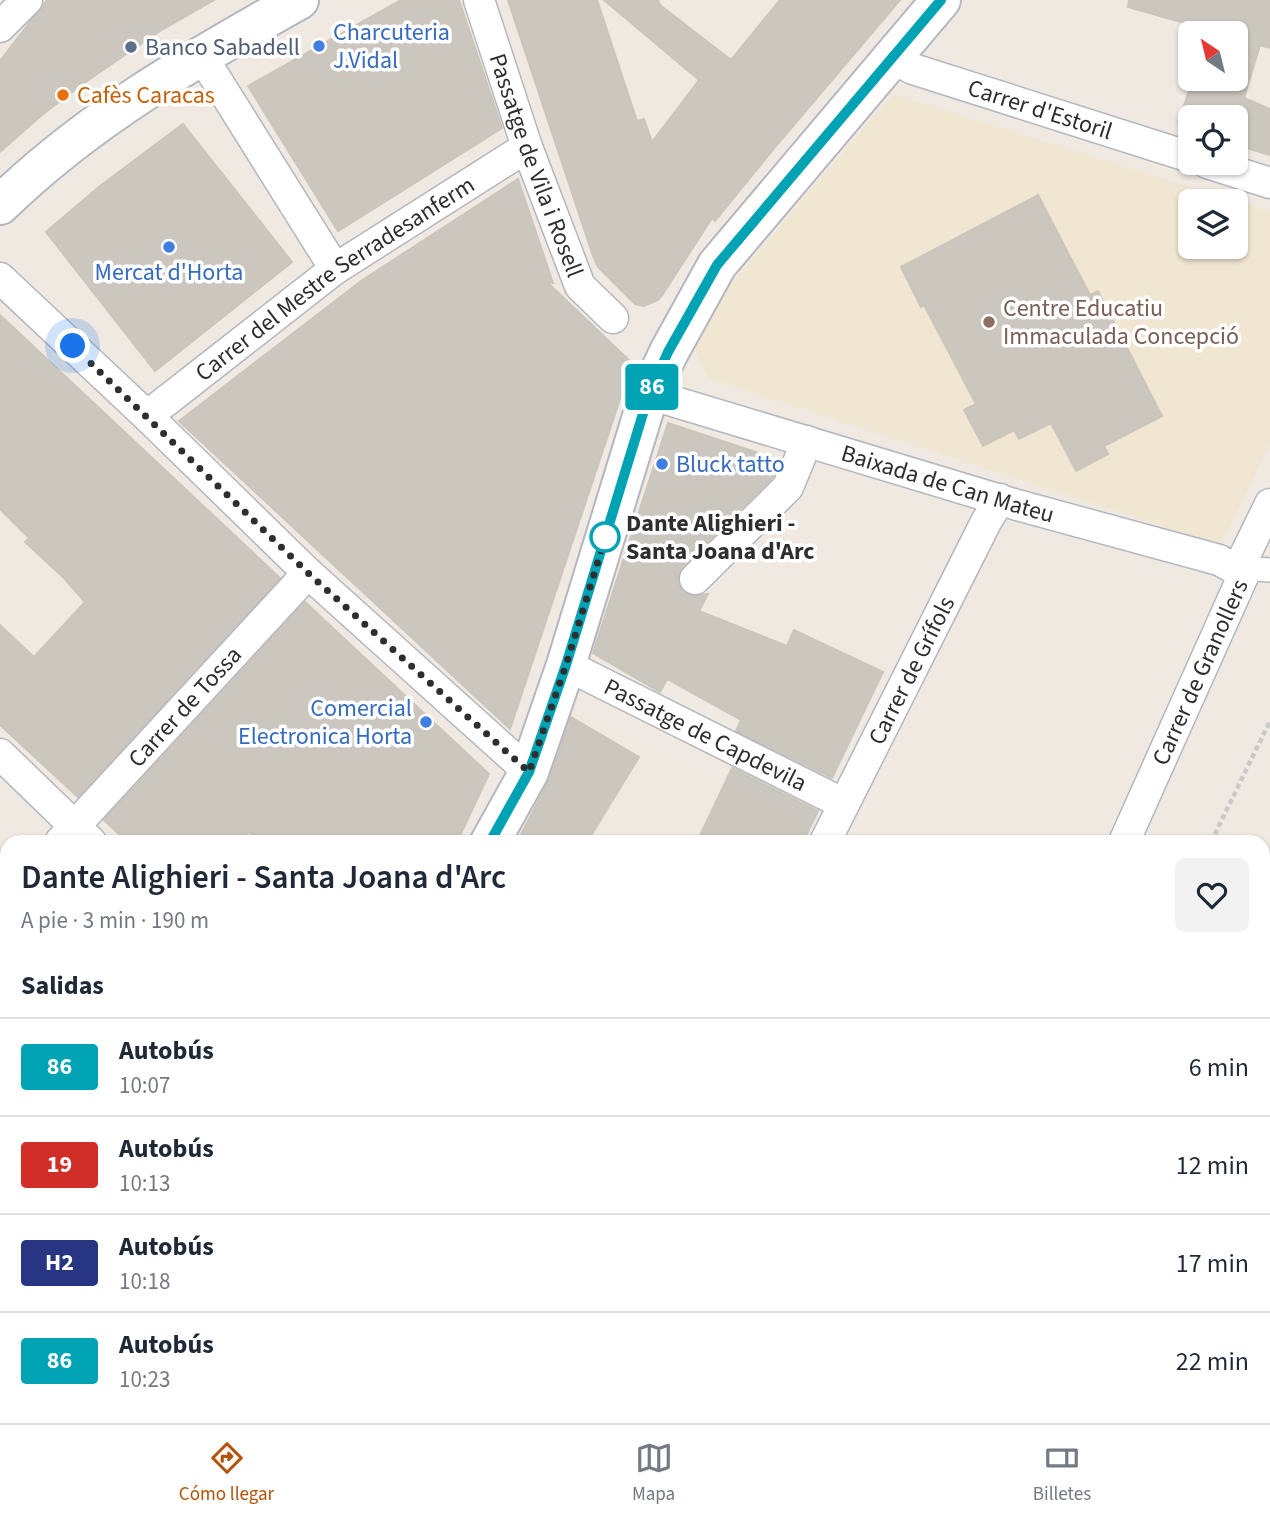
<!DOCTYPE html>
<html lang="es">
<meta charset="utf-8">
<style>
:root{--surface:#fff;--page:#f2f2f3;--text:#1f2937;--muted:#747a83;--line:#e0e1e3;--accent:#b45309}
body{margin:0;font-family:"Source Sans 3",sans-serif;background:var(--page);color:var(--text);height:100vh;display:flex;flex-direction:column;font-size:26px;white-space:nowrap}
*{box-sizing:border-box;margin:0}
p{font-size:23px;color:var(--muted)}
.icon{flex:none;width:38px;height:38px;fill:none;stroke:currentColor;stroke-width:2;stroke-linecap:round;stroke-linejoin:round}
.map{position:relative;flex:1;overflow:hidden}
.sheet{position:absolute;left:0px;top:835px;width:1270px;height:590px;display:flex;flex-direction:column;background:var(--surface);border-radius:21px 21px 0 0;box-shadow:0 2px 5px #0004}
.sheet>*{flex:none}
.badge{padding:0 14px;border-radius:5px;font-size:24px;line-height:46px}
.needle{width:46px;rotate:325deg}
.buttons{position:absolute;left:1178px;top:21px;display:grid;gap:14px}
.buttons a{display:grid;place-items:center;width:70px;height:70px;border-radius:10px;background:var(--surface);box-shadow:0 2px 5px #0004;font-size:35px}
.you{position:absolute;width:35px;height:35px;margin:-18px;border:5px solid #fff;border-radius:50%;background:#1a73e8;box-shadow:0 0 0 10px #1a73e833}
.map>.badge{position:absolute;translate:-50% -50%;box-shadow:0 0 0 4px #fff}
h2{padding:0 21px;font-size:26px;line-height:63px}
.round{display:grid;place-items:center;flex:none;width:74px;height:74px;border-radius:10px;background:var(--page)}
.summary{display:flex;align-items:center;justify-content:space-between;height:119px;padding:0 21px}
h1{font-size:33px;font-weight:600;line-height:52px}
ul{padding:0;list-style:none}
li{display:flex;align-items:center;gap:21px;height:98px;padding:0 21px;border-top:2px solid var(--line)}
li div{flex:1}
li b{display:block;font-size:26px}
li em{font-style:normal}
li .badge{min-width:77px;font-weight:700;text-align:center}
.tab-bar{display:flex;justify-content:space-around;align-items:center;height:98px;border-top:2px solid var(--line);background:var(--surface);font-size:19px;color:var(--muted)}
.tab-bar a{display:grid;justify-items:center;gap:4px}
.tab-bar .on{color:var(--accent)}
.map>svg:first-child{display:block}
</style>
<div class="map">
<svg width="1270" height="1423" viewBox="0 0 1270 1423">
<rect width="100%" height="100%" fill="#efe9e1"/>
<g fill="#f0e6d1" fill-rule="evenodd">
<path d="M893,94L1270,212V443L1221,545L708,378L694,348L721,296ZM1190,201H1236V247H1190Z"/>
<polygon points="1270,1335 1270,1418 1264,1413 1264,1349"/>
</g>
<polygon fill="#b6e59e" points="765,1418 820,1418 815,1423 761,1423"/>
<polygon fill="#dfdcd8" points="0,1159 7,1166 7,1418 80,1418 74,1423 0,1423"/>
<g fill="#cbc7bf" stroke="#cbc5ba" stroke-width="2">
<polygon points="47,0 214,0 160,31 84,83 43,114 0,152 0,61"/>
<polygon points="401,0 459,0 502,128 338,231 248,86"/>
<polygon points="508,0 597,0 637,121 644,119 652,142 699,80 604,0 658,0 660,5 731,60 780,0 900,0 776,146 715,221 712,218 663,294 658,300 644,306 635,304 598,267 593,256"/>
<polygon points="1129,0 1270,0 1270,48 1260,45 1244,98 1270,109 1270,155 1236,145 1236,117 1190,117 1190,127 1178,123 1193,79 1236,79 1236,33 1220,33 1128,7"/>
<polygon points="183,124 292,262 155,371 46,232 100,186"/>
<polygon points="518,179 553,283 547,282 632,363 510,729 179,421 361,281"/>
<polygon points="1038,195 1090,295 1098,291 1162,416 1104,446 1108,454 1076,471 1051,423 1019,439 1014,430 983,446 964,410 976,404 924,305 921,307 901,267"/>
<polygon points="0,315 280,578 78,797 0,725 0,625 34,657 85,602 64,578 25,542 29,538 0,509"/>
<polygon points="668,423 780,460 773,477 682,567 678,575 678,583 682,591 691,596 708,594 699,611 787,646 794,630 883,672 832,778 736,731 741,720 667,679 660,692 593,653"/>
<polygon points="305,602 489,774 457,842 259,842 249,832 239,842 127,842 104,820"/>
<polygon points="571,717 639,757 587,842 517,842 550,779"/>
<polygon points="732,768 818,811 803,842 697,842"/>
</g>
<g fill="none" stroke-linecap="round" stroke-linejoin="round">
<g stroke="#c8c4bd" stroke-width="38" stroke-dasharray="38 19" stroke-linecap="butt">
<polyline points="0,1329 7,1336"/>
<polyline points="0,1375 7,1382"/>
<polyline points="44,1418 50,1423"/>
</g>
<defs>
<polyline id="service" points="720,1418 726,1423"/>
<polyline id="pedestrian" points="1257,569 1270,570"/>
<g id="minor">
<path id="s1" d="M479,0L527,147L580,286L613,318"/>
<polyline points="0,27 27,0"/>
<polyline points="201,55 335,269"/>
<path id="s2" d="M891,58L913,69L1190,157"/>
<polyline points="1207,163 1270,183"/>
<polyline points="0,278 147,416 308,573 529,772"/>
<path id="s3" d="M649,394L1017,505L1219,560L1244,574"/>
<path id="s4" d="M147,416L335,269L527,147"/>
<polyline points="695,579 788,487 807,441"/>
<path id="s5" d="M566,665L844,804"/>
<polyline points="0,754 91,842"/>
<path id="s6" d="M60,842L308,573"/>
<path id="s7" d="M825,842L986,522L1000,499"/>
<path id="s8" d="M1124,842L1244,574L1245,555L1270,504"/>
<polyline points="0,904 7,897"/>
<polyline points="0,1140 7,1147"/>
<polyline points="1264,1283 1270,1270"/>
<polyline points="281,1418 286,1423"/>
<polyline points="1162,1418 1180,1423"/>
<polyline points="1245,1418 1251,1423"/>
</g>
<g id="tertiary">
<path d="M0,205C88,119 192,60 299,0"/>
<polyline points="490,842 529,772 566,665 649,394 669,352 717,265 941,0"/>
<polyline points="91,1423 96,1418"/>
</g>
</defs>
<use href="#service" stroke="#b4b7c1" stroke-width="19"/>
<use href="#pedestrian" stroke="#b4b7c1" stroke-width="26"/>
<use href="#minor" stroke="#b4b7c1" stroke-width="33"/>
<use href="#tertiary" stroke="#b4b7c1" stroke-width="42"/>
<g stroke="#c9c9c9" stroke-width="4.5" stroke-dasharray="5 3.5" stroke-linecap="butt">
<polyline points="1211,842 1270,721"/>
<polyline points="0,1345 7,1341"/>
<polyline points="0,1350 7,1357"/>
<polyline points="132,1418 137,1423"/>
<polyline points="837,1423 842,1418"/>
</g>
<use href="#service" stroke="#fff" stroke-width="16"/>
<use href="#pedestrian" stroke="#fff" stroke-width="23"/>
<use href="#minor" stroke="#fff" stroke-width="30"/>
<use href="#tertiary" stroke="#fff" stroke-width="38"/>
</g>
<g fill="none" stroke-linecap="round" stroke-linejoin="round">
<defs>
<polyline id="line" points="490,842 529,772 566,665 649,394 668,352 717,265 941,0"/>
</defs>
<use href="#line" stroke="#fff" stroke-width="16"/>
<use href="#line" stroke="#00a3b4" stroke-width="10"/>
<polyline stroke="#2e2e2e" stroke-width="7" stroke-dasharray="0 12.6" points="73,346 308,573 529,772 566,665 607,532 605,537"/>
</g>
<g fill="#3f7fe0" stroke="#fff" stroke-width="2.5">
<circle cx="319" cy="46" r="7"/>
<circle cx="169" cy="247" r="7"/>
<circle cx="662" cy="464" r="7"/>
<circle cx="426" cy="722" r="7"/>
</g>
<circle fill="#5c6f8a" stroke="#fff" stroke-width="2.5" cx="131" cy="47" r="7"/>
<circle fill="#e8710a" stroke="#fff" stroke-width="2.5" cx="63" cy="95" r="7"/>
<circle fill="#8d6e63" stroke="#fff" stroke-width="2.5" cx="989" cy="322" r="7"/>
<circle fill="#fff" stroke="#00a3b4" stroke-width="3.5" cx="605" cy="537" r="14"/>
<g text-anchor="middle" stroke-width="7" stroke-linejoin="round" paint-order="stroke">
<g font-size="24" fill="#366cbe" stroke="#fff" text-anchor="start">
<text x="333" y="40">Charcuteria<tspan x="333" dy="28">J.Vidal</tspan></text>
<text x="169" y="280" text-anchor="middle">Mercat d'Horta</text>
<text x="676" y="472">Bluck tatto</text>
<text x="412" y="716" text-anchor="end">Comercial<tspan x="412" dy="28">Electronica Horta</tspan></text>
</g>
<g font-size="24" fill="#4e5e75" stroke="#fff" text-anchor="start">
<text x="145" y="55">Banco Sabadell</text>
</g>
<g font-size="24" fill="#c56008" stroke="#fff" text-anchor="start">
<text x="77" y="103">Cafès Caracas</text>
</g>
<g font-size="24" fill="#2e2e2e" stroke="#fff">
<text dy="8" stroke="none"><textPath href="#s2" startOffset="158">Carrer d'Estoril</textPath></text>
<text dy="8" stroke="none"><textPath href="#s1" startOffset="175">Passatge de Vila i Rosell</textPath></text>
<text dy="8" stroke="none"><textPath href="#s4" startOffset="233">Carrer del Mestre Serradesanferm</textPath></text>
<text dy="8" stroke="none"><textPath href="#s3" startOffset="312">Baixada de Can Mateu</textPath></text>
<text dy="8" stroke="none"><textPath href="#s7" startOffset="192">Carrer de Grífols</textPath></text>
<text dy="8" stroke="none"><textPath href="#s8" startOffset="186">Carrer de Granollers</textPath></text>
<text dy="8" stroke="none"><textPath href="#s6" startOffset="184">Carrer de Tossa</textPath></text>
<text dy="8" stroke="none"><textPath href="#s5" startOffset="156">Passatge de Capdevila</textPath></text>
</g>
<g font-size="24" fill="#785e54" stroke="#fff" text-anchor="start">
<text x="1003" y="316">Centre Educatiu<tspan x="1003" dy="28">Immaculada Concepció</tspan></text>
</g>
<g font-size="24" font-weight="bold" fill="#2e2e2e" stroke="#fff" text-anchor="start">
<text x="626" y="531">Dante Alighieri -<tspan x="626" dy="28">Santa Joana d'Arc</tspan></text>
</g>
</g>
</svg>
<div class="buttons">
<a><svg class="needle" viewBox="-14 -14 28 28"><path d="M0-13l5 13h-10z" fill="#e53935"/><path d="M0 13l5-13h-10z" fill="#747a83"/></svg></a>
<a><svg class="icon" aria-label="locate" viewBox="0 0 24 24"><circle cx="12" cy="12" r="6"/><path d="M12 2v4M12 18v4M2 12h4M18 12h4"/></svg></a>
<a><svg class="icon" aria-label="layers" viewBox="0 0 24 24"><path d="M12 4l9 5-9 5-9-5zM3 14l9 5 9-5"/></svg></a>
</div>
<div class="you" style="left:73px;top:346px"></div>
<b class="badge" style="left:652px;top:387px;background:#00a3b4;color:#fff">86</b>
<section class="sheet">
<div class="summary"><div><h1>Dante Alighieri - Santa Joana d'Arc</h1><p>A pie · 3 min · 190 m</p></div><a class="round"><svg class="icon" aria-label="heart" viewBox="0 0 24 24"><path d="M12 20l-8-8c-3-5 5-10 8-4 3-6 11-1 8 4z"/></svg></a></div>
<h2>Salidas</h2>
<ul>
<li><span class="badge" style="background:#00a3b4;color:#fff">86</span><div><b>Autobús</b><p>10:07</p></div><em>6 min</em></li>
<li><span class="badge" style="background:#d02e26;color:#fff">19</span><div><b>Autobús</b><p>10:13</p></div><em>12 min</em></li>
<li><span class="badge" style="background:#283583;color:#fff">H2</span><div><b>Autobús</b><p>10:18</p></div><em>17 min</em></li>
<li><span class="badge" style="background:#00a3b4;color:#fff">86</span><div><b>Autobús</b><p>10:23</p></div><em>22 min</em></li>
</ul>
</section>
</div>
<nav class="tab-bar">
<a class="on"><svg class="icon" aria-label="directions" viewBox="0 0 24 24"><path d="M12 3l9 9-9 9-9-9zM9 14v-3h6M13 9l2 2-2 2"/></svg>Cómo llegar</a>
<a><svg class="icon" aria-label="map" viewBox="0 0 24 24"><path d="M3 6l6-2 6 2 6-2v14l-6 2-6-2-6 2zM9 4v14M15 6v14"/></svg>Mapa</a>
<a><svg class="icon" aria-label="tickets" viewBox="0 0 24 24"><path d="M3 7h18v10H3zM15 7v10"/></svg>Billetes</a>
</nav>
